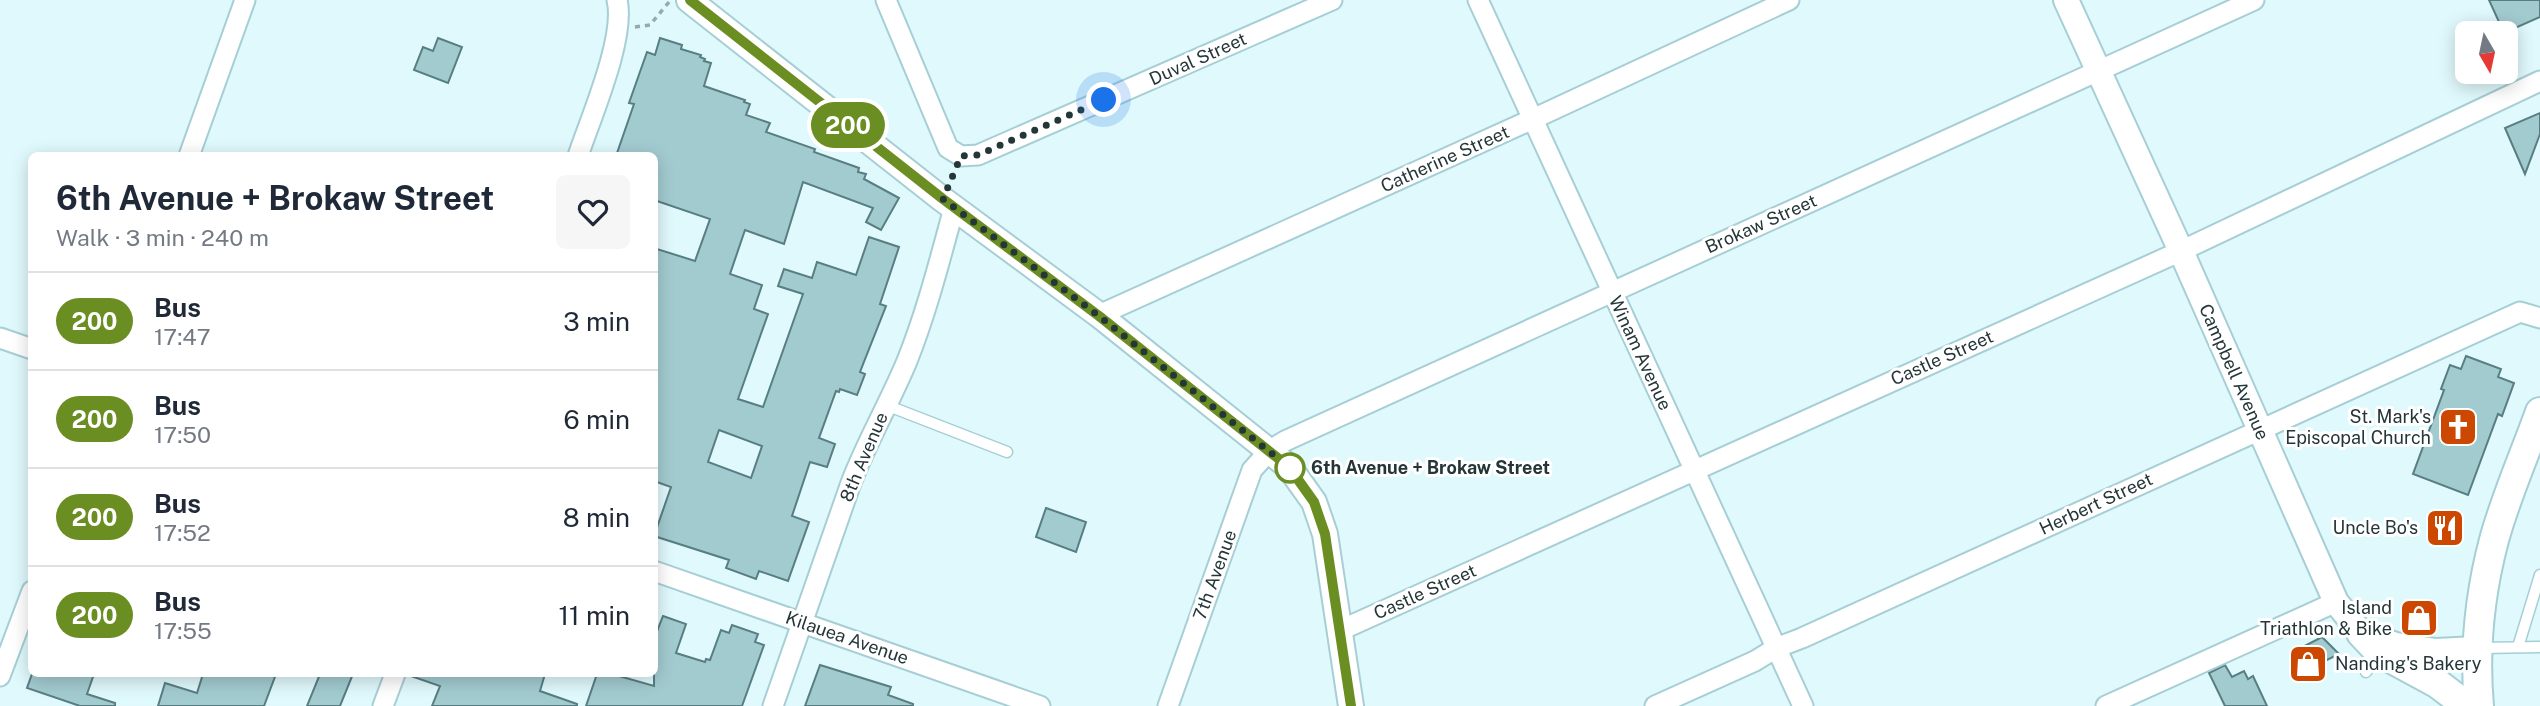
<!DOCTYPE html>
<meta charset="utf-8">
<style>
:root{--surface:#fff;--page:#f6f6f7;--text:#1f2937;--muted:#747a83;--line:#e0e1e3}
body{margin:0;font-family:"Public Sans",sans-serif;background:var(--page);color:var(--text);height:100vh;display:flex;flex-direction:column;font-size:26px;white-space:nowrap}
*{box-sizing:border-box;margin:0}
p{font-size:23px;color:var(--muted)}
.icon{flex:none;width:38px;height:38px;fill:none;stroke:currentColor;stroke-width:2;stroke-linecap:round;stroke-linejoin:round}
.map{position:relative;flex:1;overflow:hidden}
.side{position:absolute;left:28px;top:152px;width:630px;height:525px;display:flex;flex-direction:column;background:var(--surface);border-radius:10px;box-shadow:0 4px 18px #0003}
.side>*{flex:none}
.badge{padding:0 14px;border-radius:23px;font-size:24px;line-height:46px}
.needle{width:46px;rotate:171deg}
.controls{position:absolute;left:2455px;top:21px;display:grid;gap:14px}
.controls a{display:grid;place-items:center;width:63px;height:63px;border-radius:10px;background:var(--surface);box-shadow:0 4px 18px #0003;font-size:35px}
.you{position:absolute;width:35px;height:35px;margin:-18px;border:5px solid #fff;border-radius:50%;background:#1a73e8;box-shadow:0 0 0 10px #1a73e833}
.map>.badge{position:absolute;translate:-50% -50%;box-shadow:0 0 0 4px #fff}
.round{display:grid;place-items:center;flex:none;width:74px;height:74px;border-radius:10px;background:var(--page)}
.head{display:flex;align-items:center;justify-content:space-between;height:119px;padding:0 28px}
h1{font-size:33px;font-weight:700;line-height:52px}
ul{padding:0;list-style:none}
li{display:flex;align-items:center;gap:21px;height:98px;padding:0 28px;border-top:2px solid var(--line)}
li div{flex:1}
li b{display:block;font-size:26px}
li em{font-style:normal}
li .badge{min-width:77px;font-weight:700;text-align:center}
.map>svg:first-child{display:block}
</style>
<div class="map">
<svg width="2540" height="706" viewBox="0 0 2540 706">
<rect width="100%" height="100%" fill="#e0f9fc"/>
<g fill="#a2cbd0" stroke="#577e83" stroke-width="2" fill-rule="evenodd">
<polygon points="2489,0 2540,0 2540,17 2504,33"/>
<polygon points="438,38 462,47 448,83 414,70 423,47 433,51"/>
<path d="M660,38L682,45L681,49L701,55L700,57L705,59L704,61L711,63L704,86L745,100L744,102L750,104L746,115L770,123L766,132L815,149L814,152L859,168L858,172L866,174L864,179L899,198L881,230L866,222L873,208L803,182L784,244L745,230L730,274L762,285L754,309L768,314L738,399L763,407L803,294L778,286L784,269L812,278L817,262L856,275L869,237L899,247L880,304L886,306L860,372L865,374L857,395L840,389L839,392L836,391L819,438L835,444L827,467L810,462L792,516L809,522L788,581L759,571L756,579L726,568L729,560L654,536L671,487L654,481V248L695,261L710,219L654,200V156H616L634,104L629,103L647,52L655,55ZM719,430L762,446L751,478L708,462Z"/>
<polygon points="2540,113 2540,134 2525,174 2505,128"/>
<polygon points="2466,356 2501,369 2498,377 2514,383 2502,416 2498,414 2468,495 2413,474 2444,390 2441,389 2450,365 2461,369"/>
<polygon points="1046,508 1086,522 1076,552 1036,537"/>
<polygon points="663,616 686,624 676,653 705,662 706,659 710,660 721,630 729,633 732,625 758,634 755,642 764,645 742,706 586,706 597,674 612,674 654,686 654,639"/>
<polygon points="2322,637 2339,654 2301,673 2291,653"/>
<polygon points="820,665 891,687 888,695 913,704 913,706 805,706"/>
<polygon points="2225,665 2232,677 2244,671 2248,679 2253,676 2267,706 2225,706 2209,673"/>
<polygon points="32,674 94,674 87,694 115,703 115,706 80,706 27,688"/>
<polygon points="203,674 276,674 264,706 158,706 165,683 197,693"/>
<polygon points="320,674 353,674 340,706 307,706"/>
<polygon points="411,674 545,674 540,691 577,704 577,706 432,706 440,686 411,676"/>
</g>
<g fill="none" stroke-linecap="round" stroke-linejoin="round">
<defs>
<g id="service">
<polyline points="886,405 1007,452"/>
<polyline points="2518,647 2540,575"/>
<polyline points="2481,648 2540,647"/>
<polyline points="2366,672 2377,655"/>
</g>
<g id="minor">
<polyline points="886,0 948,148 961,156 978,155 1332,0"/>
<polyline points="1478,0 1803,706"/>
<polyline points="189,156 245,0"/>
<path d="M578,156C591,117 626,37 617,0"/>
<polyline points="1099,315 1533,119 1789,0"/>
<polyline points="0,338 32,349"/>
<polyline points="654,571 1040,706"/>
<polyline points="1341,630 2181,251 2540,81"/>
<polyline points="0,676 32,591"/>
<polyline points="383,706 395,674"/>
<path d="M773,706L851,483C867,441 890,402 907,361C927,311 940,259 954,208"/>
<polyline points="1168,706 1252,470 1270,450 1285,441 2254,0"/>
<polyline points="1655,706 1755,661 1776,648 1802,638 2520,312 2540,318"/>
<polyline points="2106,706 2336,602"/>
</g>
<g id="tertiary">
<polyline points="689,0 942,199 1099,315 1289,467 1314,502 1325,534 1351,706"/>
<polyline points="2066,0 2181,251 2336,602 2361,633 2396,645 2436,651 2477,649"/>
</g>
<g id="secondary">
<polyline points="2361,633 2379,652 2438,684 2467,706"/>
<path d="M2479,706C2474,651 2480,593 2494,540C2506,496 2525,454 2540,412"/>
</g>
</defs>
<use href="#service" stroke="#a6cfd5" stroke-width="13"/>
<use href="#minor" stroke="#a6cfd5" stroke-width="23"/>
<use href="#tertiary" stroke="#a6cfd5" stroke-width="28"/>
<use href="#secondary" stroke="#a6cfd5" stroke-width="32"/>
<polyline stroke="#95aaad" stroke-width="3.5" stroke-dasharray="5 5" stroke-linecap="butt" points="635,27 650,25 669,2"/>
<use href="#service" stroke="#fff" stroke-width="10"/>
<use href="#minor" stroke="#fff" stroke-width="19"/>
<use href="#tertiary" stroke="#fff" stroke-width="24"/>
<use href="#secondary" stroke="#fff" stroke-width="28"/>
</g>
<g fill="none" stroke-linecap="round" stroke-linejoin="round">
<defs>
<polyline id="line" points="690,0 943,199 1099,316 1289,467 1314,502 1325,534 1351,706"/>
</defs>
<use href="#line" stroke="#fff" stroke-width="16"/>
<use href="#line" stroke="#6b8e23" stroke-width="10"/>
<polyline stroke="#253638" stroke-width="7" stroke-dasharray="0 12.6" points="1104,100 978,155 961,156 943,199 1099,316 1290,468"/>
</g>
<defs>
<symbol id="church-square" viewBox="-11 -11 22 22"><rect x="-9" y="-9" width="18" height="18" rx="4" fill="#cc4700" stroke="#fff"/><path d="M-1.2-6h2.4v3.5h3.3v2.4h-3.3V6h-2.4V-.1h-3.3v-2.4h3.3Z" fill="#fff"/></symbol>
<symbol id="restaurant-square" viewBox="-11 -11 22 22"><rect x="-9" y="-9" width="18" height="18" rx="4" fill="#cc4700" stroke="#fff"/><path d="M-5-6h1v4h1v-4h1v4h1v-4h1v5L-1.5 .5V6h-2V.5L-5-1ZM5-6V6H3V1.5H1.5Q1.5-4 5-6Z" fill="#fff"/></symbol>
<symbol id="shop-square" viewBox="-11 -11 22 22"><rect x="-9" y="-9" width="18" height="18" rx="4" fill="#cc4700" stroke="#fff"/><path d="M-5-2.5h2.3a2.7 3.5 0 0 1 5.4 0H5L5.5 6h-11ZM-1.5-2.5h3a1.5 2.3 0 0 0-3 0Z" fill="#fff"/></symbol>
</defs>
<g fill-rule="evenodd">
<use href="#church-square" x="2436" y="405" width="44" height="44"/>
<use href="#restaurant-square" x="2423" y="506" width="44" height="44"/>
<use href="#shop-square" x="2397" y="596" width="44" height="44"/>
<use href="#shop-square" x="2286" y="642" width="44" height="44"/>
</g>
<circle fill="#fff" stroke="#6b8e23" stroke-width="3.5" cx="1290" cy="468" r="14"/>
<g text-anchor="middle" stroke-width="6" stroke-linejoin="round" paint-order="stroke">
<g font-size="18" fill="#253638" stroke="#fff">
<text transform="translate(1198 59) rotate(-24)" y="6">Duval Street</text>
<text transform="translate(1445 159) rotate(-24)" y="6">Catherine Street</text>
<text transform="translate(1761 224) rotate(-24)" y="6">Brokaw Street</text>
<text transform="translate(1640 353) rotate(65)" y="6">Winam Avenue</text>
<text transform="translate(1942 358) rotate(-24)" y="6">Castle Street</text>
<text transform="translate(2234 372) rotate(66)" y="6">Campbell Avenue</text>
<text transform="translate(864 457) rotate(-67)" y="6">8th Avenue</text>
<text transform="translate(2096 504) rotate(-25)" y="6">Herbert Street</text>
<text transform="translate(1215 575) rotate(-70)" y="6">7th Avenue</text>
<text transform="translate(1425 592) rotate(-24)" y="6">Castle Street</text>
<text transform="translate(847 638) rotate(19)" y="6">Kilauea Avenue</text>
</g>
<g font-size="18" fill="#253638" stroke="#fff" text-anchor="end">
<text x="2431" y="423">St. Mark's<tspan x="2431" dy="21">Episcopal Church</tspan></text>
<text x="2418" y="534">Uncle Bo's</text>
<text x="2392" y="614">Island<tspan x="2392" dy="21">Triathlon &amp; Bike</tspan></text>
<text x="2335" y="670" text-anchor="start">Nanding's Bakery</text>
</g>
<g font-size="18" font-weight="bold" fill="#253638" stroke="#fff" text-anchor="start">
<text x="1311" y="474">6th Avenue + Brokaw Street</text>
</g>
</g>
</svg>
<div class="controls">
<a><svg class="needle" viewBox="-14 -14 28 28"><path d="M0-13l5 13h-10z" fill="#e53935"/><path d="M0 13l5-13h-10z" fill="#747a83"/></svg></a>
</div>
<div class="you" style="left:1104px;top:100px"></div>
<b class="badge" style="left:848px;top:125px;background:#6b8e23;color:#fff">200</b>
<section class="side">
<div class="head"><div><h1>6th Avenue + Brokaw Street</h1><p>Walk · 3 min · 240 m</p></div><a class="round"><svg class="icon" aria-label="heart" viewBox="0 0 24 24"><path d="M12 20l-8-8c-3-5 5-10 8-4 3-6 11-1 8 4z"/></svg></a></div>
<ul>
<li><span class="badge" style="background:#6b8e23;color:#fff">200</span><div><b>Bus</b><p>17:47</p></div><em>3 min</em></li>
<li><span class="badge" style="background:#6b8e23;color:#fff">200</span><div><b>Bus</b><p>17:50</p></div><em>6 min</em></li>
<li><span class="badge" style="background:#6b8e23;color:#fff">200</span><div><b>Bus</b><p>17:52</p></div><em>8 min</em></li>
<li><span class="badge" style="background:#6b8e23;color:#fff">200</span><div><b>Bus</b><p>17:55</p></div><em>11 min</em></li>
</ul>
</section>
</div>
